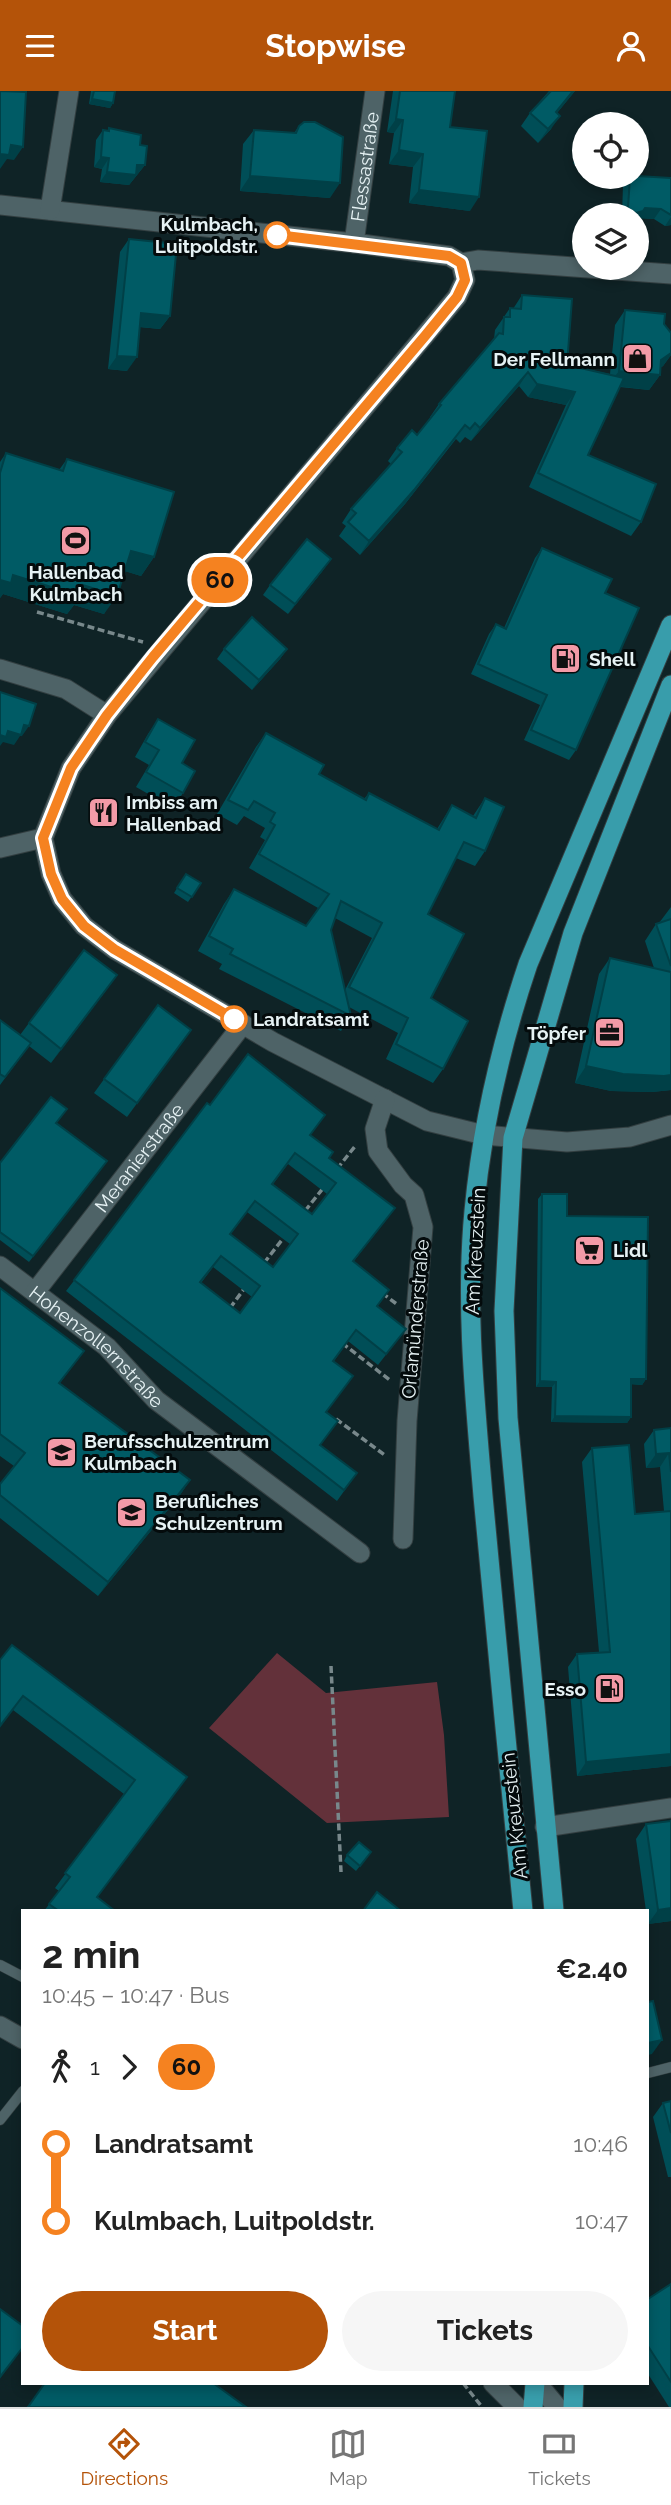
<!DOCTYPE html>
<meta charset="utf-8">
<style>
:root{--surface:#fff;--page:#f6f6f6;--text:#222;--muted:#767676;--line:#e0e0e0;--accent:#b45309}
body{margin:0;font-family:Raleway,sans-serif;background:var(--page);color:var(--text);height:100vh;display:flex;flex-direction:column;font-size:26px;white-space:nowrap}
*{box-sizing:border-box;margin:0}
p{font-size:23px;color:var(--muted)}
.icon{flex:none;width:38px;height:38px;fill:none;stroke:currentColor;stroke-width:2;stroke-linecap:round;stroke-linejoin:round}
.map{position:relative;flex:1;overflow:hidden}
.sheet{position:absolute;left:21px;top:1818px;width:628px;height:476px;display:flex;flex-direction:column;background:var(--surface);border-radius:0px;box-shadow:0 4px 10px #0003}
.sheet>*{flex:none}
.badge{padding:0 14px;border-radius:23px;font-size:24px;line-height:46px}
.buttons{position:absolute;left:572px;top:21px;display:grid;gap:14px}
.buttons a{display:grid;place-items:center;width:77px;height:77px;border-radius:50%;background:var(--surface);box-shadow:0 4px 10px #0003;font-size:35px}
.map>.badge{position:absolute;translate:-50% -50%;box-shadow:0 0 0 4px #fff}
.legs{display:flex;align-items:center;gap:10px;height:77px;padding:0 21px;font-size:23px}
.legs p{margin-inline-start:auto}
.summary{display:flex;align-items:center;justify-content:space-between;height:119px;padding:0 21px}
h1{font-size:38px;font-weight:700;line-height:52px}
.cta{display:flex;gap:14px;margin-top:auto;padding:14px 21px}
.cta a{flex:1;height:80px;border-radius:42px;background:var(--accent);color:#fff;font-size:28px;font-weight:700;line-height:80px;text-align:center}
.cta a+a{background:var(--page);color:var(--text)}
ul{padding:0 21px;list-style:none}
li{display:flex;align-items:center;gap:24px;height:77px;font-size:26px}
li i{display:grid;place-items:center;width:10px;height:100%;margin:0 9px;background:currentColor}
li i::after{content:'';width:18px;height:18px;margin:-9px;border:5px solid;border-radius:50%;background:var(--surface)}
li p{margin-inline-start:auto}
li:first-child i{background:linear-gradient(#0000 50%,currentColor 0)}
li:last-child i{background:linear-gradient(currentColor 50%,#0000 0)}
header{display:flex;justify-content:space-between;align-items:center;height:91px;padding:0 21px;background:var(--accent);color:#fff;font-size:32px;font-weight:700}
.tabs{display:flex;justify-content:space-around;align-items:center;height:98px;border-top:2px solid var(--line);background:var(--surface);font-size:19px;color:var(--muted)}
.tabs a{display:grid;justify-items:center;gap:4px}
.tabs .selected{color:var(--accent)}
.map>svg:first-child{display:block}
</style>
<header><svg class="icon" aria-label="menu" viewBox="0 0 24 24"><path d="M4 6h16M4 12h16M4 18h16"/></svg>Stopwise<svg class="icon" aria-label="person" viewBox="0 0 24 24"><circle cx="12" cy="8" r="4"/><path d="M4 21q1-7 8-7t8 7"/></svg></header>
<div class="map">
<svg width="671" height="2316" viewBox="0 0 671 2316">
<rect width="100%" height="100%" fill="#0f2326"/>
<polygon fill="#63313a" points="277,1562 326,1602 437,1591 444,1644 449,1726 327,1732 209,1637"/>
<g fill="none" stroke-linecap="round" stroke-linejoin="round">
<defs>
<g id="service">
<polyline points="0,1874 23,1886"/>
<polyline points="648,1982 671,1976"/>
<polyline points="0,2029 23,2000"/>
</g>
<g id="minor">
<polyline points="0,114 354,152 449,165 461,172 478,169 671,183"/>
<polyline points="50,119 69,0"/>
<path id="s1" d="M354,152L375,0"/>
<polyline points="0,578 66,598 107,624"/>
<polyline points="43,747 51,783 62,808 84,835 114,858 273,951 427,1030 484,1044 567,1051 630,1046 671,1034"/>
<polyline points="43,747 71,677 107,624 457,206 465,189 461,172"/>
<polyline points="0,757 43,747"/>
<polyline points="385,1008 375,1038 378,1060 403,1094 414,1104 423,1136 407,1330 403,1448"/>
<path id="s2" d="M0,1175L107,1256L156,1309L360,1462"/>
<path id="s3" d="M35,1201L243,933"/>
<polyline points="545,1736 671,1717"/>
</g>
<g id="tertiary">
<polyline points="0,1935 23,1948"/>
<polyline points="493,2292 517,2316"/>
<polyline points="537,2292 557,2316"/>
</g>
<g id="primary">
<path d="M523,1820C510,1682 495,1543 483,1405C475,1310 465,1214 474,1120C482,1035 501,953 528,873L671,534"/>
<polyline points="554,1820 508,1327 504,1220 513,1047 573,842 671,594"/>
<polyline points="533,2316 535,2292"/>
<polyline points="573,2316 574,2292"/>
</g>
</defs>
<use href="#service" stroke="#333f41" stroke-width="11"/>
<use href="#minor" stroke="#333f41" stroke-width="21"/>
<use href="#tertiary" stroke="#333f41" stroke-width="21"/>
<use href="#primary" stroke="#333f41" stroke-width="21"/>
<g stroke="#78888b" stroke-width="3.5" stroke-dasharray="7 3.5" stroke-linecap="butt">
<polyline points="37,521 143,551"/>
<polyline points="337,1078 356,1054"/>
<polyline points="305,1120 324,1096"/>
<polyline points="264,1172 285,1145"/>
<polyline points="382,1202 398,1214"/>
<polyline points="230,1217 244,1198"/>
<polyline points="342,1252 391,1290"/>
<polyline points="336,1328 386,1365"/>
<polyline points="331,1575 341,1781"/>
<polyline points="463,2292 482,2316"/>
</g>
<use href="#service" stroke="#4e6367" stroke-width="10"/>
<use href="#minor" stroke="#4e6367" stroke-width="19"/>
<use href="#tertiary" stroke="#4e6367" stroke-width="19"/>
<use href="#primary" stroke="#389dab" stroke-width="19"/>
</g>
<g fill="#004e57" fill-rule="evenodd">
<polygon points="91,0 115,0 113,12 110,17 89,13"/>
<polygon points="393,0 455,0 450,36 470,120 409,112 413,76 389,73 394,42 387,41"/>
<polygon points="549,0 575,0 557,22 551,38 538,52 521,35 530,22"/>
<polygon points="299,35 330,107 240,100 243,53 254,39 294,42"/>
<polygon points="109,37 140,54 145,74 129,94 100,91 102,78 94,76 96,49 103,39 107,40"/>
<polygon points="584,60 584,83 573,72 576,67"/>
<polygon points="629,86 671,87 671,134 665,135 654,128 638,127 637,128 637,124 622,124 623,94"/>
<polygon points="129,148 170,225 160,238 139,236 127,280 108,278 120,161"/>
<polygon points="522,204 567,274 610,283 615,234 625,219 664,233 671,242 671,264 663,275 660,277 660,284 649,299 620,296 588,364 641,431 631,445 529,396 566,314 528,306 519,295 471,350 465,346 460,352 456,348 405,413 360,464 339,445 346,435 342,432 351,418 392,374 388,370 397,357 417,344 431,327 430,326 439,313 494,248 495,239 510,217 513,218"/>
<polygon points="6,362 59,379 67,368 154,466 141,485 125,480 104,523 74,514 67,523 3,503 0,507 0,371"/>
<polygon points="542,457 605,502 576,659 569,669 524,649 540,614 471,583 489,543 496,533 504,537 535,467"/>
<polygon points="324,478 288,523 263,504 270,494"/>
<polygon points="224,558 287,558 280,568 252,599 217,568"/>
<polygon points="158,628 182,672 183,702 173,717 136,696 149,674 135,666 148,643"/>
<path d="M266,642L319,683L364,708L369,702L437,738L452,714L473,725L485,707V760L475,775L456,767L428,823L431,907L443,978L433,992L386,968L398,942L349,916L351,925L341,940L219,878L222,873L198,860L224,813L234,798L306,835L318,817L249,777L265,749L260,746L265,737L244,725L237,734L217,723L256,656ZM335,827L372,847L345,899L331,839Z"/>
<polygon points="186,783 201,792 188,811 174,802"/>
<polygon points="671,816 671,999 652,1001 611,1000 575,992 599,883 610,867 654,877 645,850 656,833 659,832"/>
<polygon points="107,898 51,972 29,955 0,994 0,929 20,944 29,932"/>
<polygon points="158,914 191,939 127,1026 94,1002"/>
<path d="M210,1014L310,1044L329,1067L395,1117L353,1171L378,1215L406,1238L378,1274L348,1250L334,1270L327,1321L320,1354L357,1382L337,1410L66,1200ZM288,1073L327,1103L312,1123L273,1093ZM247,1121L290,1153L273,1176L230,1144ZM213,1176L252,1206L240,1222L201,1192Z"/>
<polygon points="57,1032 107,1070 29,1171 0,1149 0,1072"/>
<polygon points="542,1103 567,1125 646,1288 642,1294 631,1293 631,1326 627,1332 551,1331 552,1296 536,1296 538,1108"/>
<polygon points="0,1197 84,1260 60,1292 190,1389 180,1404 98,1505 0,1427 0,1393 14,1375 0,1365"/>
<polygon points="671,1337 671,1675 577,1685 568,1576 577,1563 599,1561 582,1371 592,1357 635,1423 664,1420 660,1376 646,1377 644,1353 654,1339"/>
<polygon points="0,1569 187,1686 97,1806 115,1820 44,1820 59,1800 55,1797 124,1703 13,1619"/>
<polygon points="646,1733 671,1830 648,1833 648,1820 646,1820 636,1748"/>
<polygon points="371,1761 356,1780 344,1770 347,1764"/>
<polygon points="671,2010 671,2086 668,2086 653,2026 663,2012"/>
<polygon points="671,2193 671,2316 669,2316 648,2283 648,2208"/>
</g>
<g fill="#004047">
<polygon points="573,0 575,0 547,34 556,21"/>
<polygon points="92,8 113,12 110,17 89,13"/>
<polygon points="560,25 551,38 538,52 548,38"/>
<polygon points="396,28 403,29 394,42 387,41"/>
<polygon points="11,54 23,56 14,69 7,68 0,78 0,63"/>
<polygon points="399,59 423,63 413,76 389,73"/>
<polygon points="101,66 109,67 102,78 94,76"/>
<polygon points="137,74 145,74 129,94 100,91 107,81"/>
<polygon points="250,85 340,92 330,107 240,100"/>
<polygon points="419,99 479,106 470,120 409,112"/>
<polygon points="645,117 661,118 654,128 638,127 637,128 637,124 634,124"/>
<polygon points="671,126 671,134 665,135"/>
<polygon points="141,222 170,225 160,238 131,235"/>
<polygon points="671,262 671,264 663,275 651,283 661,269"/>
<polygon points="117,265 137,266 127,280 108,278"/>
<polygon points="619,280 660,284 649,299 608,294"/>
<polygon points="528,281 519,295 471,350 480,337"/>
<polygon points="537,293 575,301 566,314 528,306"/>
<polygon points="465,334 405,413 360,464 369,450"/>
<polygon points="131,460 154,466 141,485 118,478"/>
<polygon points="331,468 324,478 288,523 295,513"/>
<polygon points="13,484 83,494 117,505 104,523 74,514 67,523 3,503 0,507 0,489"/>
<polygon points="287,558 280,568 252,599 259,589"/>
<polygon points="24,634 29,635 22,645 20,645 14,654 3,651 0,655 0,644"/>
<polygon points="117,884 107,898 51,972 61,958"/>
<polygon points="586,975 671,984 671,999 652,1001 611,1000 575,992"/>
<polygon points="395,1117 387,1128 345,1181 353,1170"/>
<polygon points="631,1288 646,1288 642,1294 627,1293"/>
<polygon points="540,1290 556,1291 552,1296 536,1296"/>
<polygon points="555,1325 631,1326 627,1332 551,1331"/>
<polygon points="669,1362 660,1376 646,1377 656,1363"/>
<polygon points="190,1389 180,1404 98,1505 108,1491"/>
<polygon points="671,1663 671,1675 577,1685 586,1671"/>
<polygon points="671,1817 671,1830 648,1833 658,1819"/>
<polygon points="662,1949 652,1963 648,1964 648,1952"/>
</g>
<g fill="#005b65" stroke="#004047" stroke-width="2" fill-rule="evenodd">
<polygon points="0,0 26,1 23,56 11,54 9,64 0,63"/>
<polygon points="94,0 115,0 113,12 92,8"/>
<polygon points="400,0 455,0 450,36 487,40 479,106 419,99 423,63 399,59 403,29 396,28"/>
<polygon points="551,0 573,0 556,21 560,25 548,38 530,22"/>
<polygon points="304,31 315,31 343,46 340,92 250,85 254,39 296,42 299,35"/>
<polygon points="109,37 141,44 140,54 147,55 145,74 137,74 136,84 107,81 109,67 101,66 103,39 109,40"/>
<polygon points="584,60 584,74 576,67"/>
<polygon points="637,85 671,87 671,124 661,118 645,117 643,120 636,122 628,117 630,86 637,86"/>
<polygon points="129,148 177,153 170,225 141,222 137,266 117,265"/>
<polygon points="522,204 572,208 567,274 624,287 588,364 656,393 641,431 538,382 575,301 537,293 528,281 480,337 475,332 470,338 465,334 414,399 369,450 348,431 356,422 351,418 402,361 397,357 412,339 417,344 441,314 439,313 499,242 503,243 504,226 510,226 510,217 521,218"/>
<polygon points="625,219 665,223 664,233 671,242 671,262 661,269 660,284 619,280"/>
<polygon points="6,362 63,380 67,368 174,401 154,466 131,460 117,505 83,494 80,505 13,484 11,492 0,489 0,382"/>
<polygon points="307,448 331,468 295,513 270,494"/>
<polygon points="542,457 612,488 605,502 639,517 576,659 531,639 547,604 478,573 496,533 506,538"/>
<polygon points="252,526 287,558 259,589 224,558"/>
<polygon points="0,601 36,613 29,635 24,634 21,644 8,640 6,646 0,644"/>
<polygon points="158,628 195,649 182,672 195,680 183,702 146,681 159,659 145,651"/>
<polygon points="266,642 324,674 319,683 366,709 369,702 439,739 452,714 476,727 485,707 504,716 485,760 464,751 428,823 464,843 431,907 468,930 443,978 396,953 408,927 349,896 382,832 341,810 331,839 351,925 230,863 233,858 209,845 234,798 306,835 329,803 259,763 275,734 270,731 275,722 254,710 248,719 228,709"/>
<polygon points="186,783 201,792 192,806 177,797"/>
<polygon points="671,828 671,875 656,833"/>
<polygon points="84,859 117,884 61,958 29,932"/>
<polygon points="610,867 671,881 671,984 664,985 623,983 586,975"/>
<polygon points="158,914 191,939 137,1012 104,988"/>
<polygon points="0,929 31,952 5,986 0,983"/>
<path d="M248,963L325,1024L310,1044L333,1061L329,1067L395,1117L353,1170L389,1199L377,1215L406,1238L386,1263L356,1239L333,1270L353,1285L326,1321L338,1330L320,1354L357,1382L344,1399L74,1189L207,1012L210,1014ZM295,1062L336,1092L312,1123L272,1093ZM255,1110L298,1143L273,1176L230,1143ZM221,1165L260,1195L240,1222L200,1191Z"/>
<polygon points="51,1006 67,1018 56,1032 107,1070 33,1165 0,1141 0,1072"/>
<polygon points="542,1103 567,1103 567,1125 648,1126 646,1288 631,1288 631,1326 555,1325 556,1291 540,1290"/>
<polygon points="0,1197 84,1260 59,1292 190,1389 108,1491 0,1404 0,1393 25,1362 0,1343"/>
<polygon points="671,1337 671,1381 669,1362 656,1363 654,1339"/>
<polygon points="629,1354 635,1423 671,1420 671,1663 586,1671 577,1563 610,1561 592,1357"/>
<polygon points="12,1554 187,1686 97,1806 115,1820 59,1820 49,1813 70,1786 65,1782 135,1689 23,1605 0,1635 0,1569"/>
<polygon points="671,1730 671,1817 658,1819 646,1733"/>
<polygon points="359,1751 371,1761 360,1775 347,1764"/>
<polygon points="377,1801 401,1820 363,1820"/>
<polygon points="653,1910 662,1949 648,1952 648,1911"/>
<polygon points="671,2010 671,2042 663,2012"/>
<polygon points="671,2193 671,2291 648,2255 648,2208"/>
<polygon points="0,2218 23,2235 23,2256 0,2286"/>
<polygon points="45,2292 213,2292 246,2316 28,2316"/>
</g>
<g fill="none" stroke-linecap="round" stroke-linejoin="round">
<defs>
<polyline id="line-1" points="234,928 114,858 84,835 62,808 51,783 43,747 71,677 107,624 153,566 425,245 457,206 465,189 461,172 449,165 277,144"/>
</defs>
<use href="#line-1" stroke="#fff" stroke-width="16"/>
<use href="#line-1" stroke="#f58220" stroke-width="10"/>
</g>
<defs>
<symbol id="shop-square" viewBox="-11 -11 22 22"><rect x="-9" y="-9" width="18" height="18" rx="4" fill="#f39aa7" stroke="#040b0c"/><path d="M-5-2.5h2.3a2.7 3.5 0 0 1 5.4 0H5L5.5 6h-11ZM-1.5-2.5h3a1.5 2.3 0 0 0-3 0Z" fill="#111"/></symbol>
<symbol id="stadium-square" viewBox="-11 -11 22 22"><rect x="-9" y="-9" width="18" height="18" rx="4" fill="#f39aa7" stroke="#040b0c"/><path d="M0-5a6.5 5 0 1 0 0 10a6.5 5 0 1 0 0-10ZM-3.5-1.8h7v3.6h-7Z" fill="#111"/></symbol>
<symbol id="fuel-square" viewBox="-11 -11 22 22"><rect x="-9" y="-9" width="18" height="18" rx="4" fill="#f39aa7" stroke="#040b0c"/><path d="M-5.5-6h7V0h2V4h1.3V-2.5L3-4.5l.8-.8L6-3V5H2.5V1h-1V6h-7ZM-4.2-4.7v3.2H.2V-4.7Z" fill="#111"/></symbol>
<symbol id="restaurant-square" viewBox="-11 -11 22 22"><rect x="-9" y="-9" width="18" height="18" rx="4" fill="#f39aa7" stroke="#040b0c"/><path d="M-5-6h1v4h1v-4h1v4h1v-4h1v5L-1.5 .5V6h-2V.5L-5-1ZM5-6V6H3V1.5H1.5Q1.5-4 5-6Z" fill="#111"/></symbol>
<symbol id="office-square" viewBox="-11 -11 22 22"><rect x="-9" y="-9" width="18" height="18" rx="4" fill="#f39aa7" stroke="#040b0c"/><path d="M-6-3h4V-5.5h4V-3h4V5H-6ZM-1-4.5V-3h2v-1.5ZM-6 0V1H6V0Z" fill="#111"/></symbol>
<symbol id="supermarket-square" viewBox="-11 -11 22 22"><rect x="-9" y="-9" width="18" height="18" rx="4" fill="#f39aa7" stroke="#040b0c"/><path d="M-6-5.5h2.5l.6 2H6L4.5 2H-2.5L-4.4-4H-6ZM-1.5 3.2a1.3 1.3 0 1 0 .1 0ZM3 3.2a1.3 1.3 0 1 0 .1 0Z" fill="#111"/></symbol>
<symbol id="school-square" viewBox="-11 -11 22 22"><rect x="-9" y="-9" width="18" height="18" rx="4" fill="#f39aa7" stroke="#040b0c"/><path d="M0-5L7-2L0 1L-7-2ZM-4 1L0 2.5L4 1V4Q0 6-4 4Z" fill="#111"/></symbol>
</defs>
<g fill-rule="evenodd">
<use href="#shop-square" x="620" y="250" width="35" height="35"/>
<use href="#stadium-square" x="58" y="432" width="35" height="35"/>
<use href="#fuel-square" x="548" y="550" width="35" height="35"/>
<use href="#restaurant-square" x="86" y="704" width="35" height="35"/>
<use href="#office-square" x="592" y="924" width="35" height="35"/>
<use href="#supermarket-square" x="572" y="1142" width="35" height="35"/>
<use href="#school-square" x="44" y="1344" width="35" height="35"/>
<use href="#school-square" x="114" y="1404" width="35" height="35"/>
<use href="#fuel-square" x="592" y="1580" width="35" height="35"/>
</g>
<g fill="#fff" stroke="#f58220" stroke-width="3.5">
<circle cx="277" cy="144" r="12"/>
<circle cx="234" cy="928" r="12"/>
</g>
<g text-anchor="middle" stroke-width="6" stroke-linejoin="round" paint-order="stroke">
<g font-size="19" fill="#e6f2f4" stroke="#040b0c">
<text dy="7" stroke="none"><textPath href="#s1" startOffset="77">Flessastraße</textPath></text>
<text dy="7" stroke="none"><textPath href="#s3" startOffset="170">Meranierstraße</textPath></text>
<text transform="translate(475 1160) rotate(-87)" y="7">Am Kreuzstein</text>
<text transform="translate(415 1228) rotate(-85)" y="7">Orlamünderstraße</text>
<text dy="7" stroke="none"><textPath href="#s2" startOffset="126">Hohenzollernstraße</textPath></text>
<text transform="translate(514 1725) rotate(-96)" y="7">Am Kreuzstein</text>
</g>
<g font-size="19" font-weight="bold" fill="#e6f2f4" stroke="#040b0c" text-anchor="end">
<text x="258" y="140">Kulmbach,<tspan x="258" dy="22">Luitpoldstr.</tspan></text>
<text x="253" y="935" text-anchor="start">Landratsamt</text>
</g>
<g font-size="19" font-weight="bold" fill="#e6f2f4" stroke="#040b0c" text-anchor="start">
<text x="615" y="275" text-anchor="end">Der Fellmann</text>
<text x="76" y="488" text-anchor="middle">Hallenbad<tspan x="76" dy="22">Kulmbach</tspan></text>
<text x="589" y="575">Shell</text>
<text x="126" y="718">Imbiss am<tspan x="126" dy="22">Hallenbad</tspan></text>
<text x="586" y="949" text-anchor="end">Töpfer</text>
<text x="613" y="1166">Lidl</text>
<text x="84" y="1357">Berufsschulzentrum<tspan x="84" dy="22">Kulmbach</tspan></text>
<text x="155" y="1417">Berufliches<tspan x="155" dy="22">Schulzentrum</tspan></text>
<text x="586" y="1605" text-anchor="end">Esso</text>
</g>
</g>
</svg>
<div class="buttons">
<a><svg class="icon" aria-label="locate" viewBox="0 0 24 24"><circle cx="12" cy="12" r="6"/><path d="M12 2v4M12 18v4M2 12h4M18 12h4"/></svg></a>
<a><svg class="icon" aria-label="layers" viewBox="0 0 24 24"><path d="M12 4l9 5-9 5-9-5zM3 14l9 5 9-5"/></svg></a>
</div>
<b class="badge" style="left:220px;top:489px;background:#f58220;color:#111">60</b>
<section class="sheet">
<div class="summary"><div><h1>2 min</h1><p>10:45 – 10:47 · Bus</p></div><b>€2.40</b></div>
<div class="legs"><svg class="icon" aria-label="walk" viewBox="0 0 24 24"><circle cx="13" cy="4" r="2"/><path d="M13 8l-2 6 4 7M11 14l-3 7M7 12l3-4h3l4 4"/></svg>1<svg class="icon" aria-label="forward" viewBox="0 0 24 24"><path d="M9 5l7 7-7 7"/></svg><b class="badge" style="background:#f58220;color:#111">60</b></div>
<ul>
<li><i style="color:#f58220"></i><b>Landratsamt</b><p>10:46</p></li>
<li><i style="color:#f58220"></i><b>Kulmbach, Luitpoldstr.</b><p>10:47</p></li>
</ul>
<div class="cta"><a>Start</a><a>Tickets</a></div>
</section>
</div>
<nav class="tabs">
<a class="selected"><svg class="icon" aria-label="directions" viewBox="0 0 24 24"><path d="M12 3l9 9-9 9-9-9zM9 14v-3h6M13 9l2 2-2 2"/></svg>Directions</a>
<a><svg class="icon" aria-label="map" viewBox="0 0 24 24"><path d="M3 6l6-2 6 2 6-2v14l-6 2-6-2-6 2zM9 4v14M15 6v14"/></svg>Map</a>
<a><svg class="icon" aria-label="tickets" viewBox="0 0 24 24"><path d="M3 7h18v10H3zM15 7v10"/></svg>Tickets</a>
</nav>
